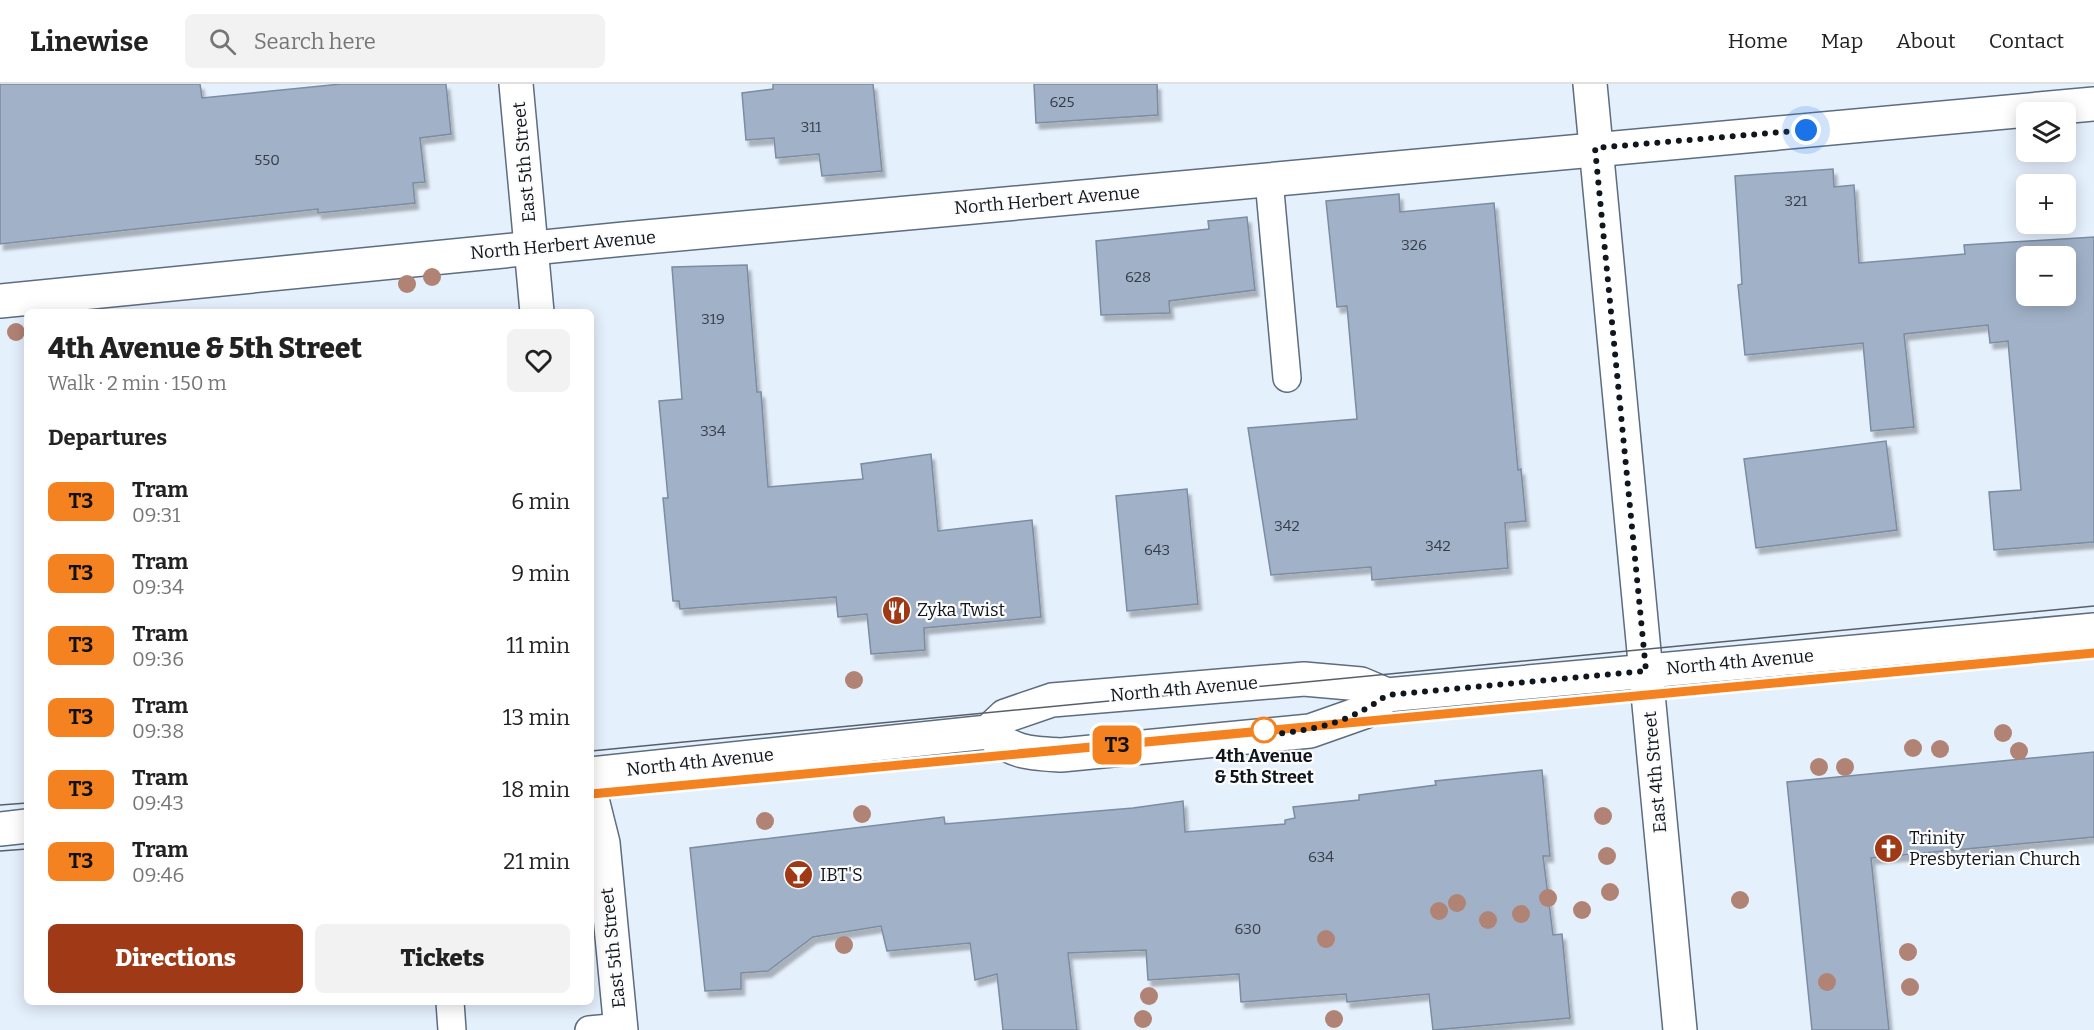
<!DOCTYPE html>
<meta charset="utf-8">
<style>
:root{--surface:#fff;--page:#f2f2f2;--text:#222;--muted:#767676;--line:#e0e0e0;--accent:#9f3916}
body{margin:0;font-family:Bitter,serif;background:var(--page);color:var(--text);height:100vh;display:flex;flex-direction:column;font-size:22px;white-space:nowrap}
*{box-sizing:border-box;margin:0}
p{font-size:20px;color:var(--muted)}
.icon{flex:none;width:33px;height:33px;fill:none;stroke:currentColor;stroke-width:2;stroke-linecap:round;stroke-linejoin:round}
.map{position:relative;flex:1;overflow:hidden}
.details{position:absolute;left:24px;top:225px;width:570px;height:696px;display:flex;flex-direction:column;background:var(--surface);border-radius:9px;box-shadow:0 3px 15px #0003}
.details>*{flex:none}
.badge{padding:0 12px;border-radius:9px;font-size:21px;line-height:39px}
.buttons{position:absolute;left:2016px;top:18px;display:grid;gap:12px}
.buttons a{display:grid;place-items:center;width:60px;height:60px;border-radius:9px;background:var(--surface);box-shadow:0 3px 15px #0003;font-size:30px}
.you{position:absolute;width:30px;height:30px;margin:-15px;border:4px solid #fff;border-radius:50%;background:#1a73e8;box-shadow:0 0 0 9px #1a73e833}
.map>.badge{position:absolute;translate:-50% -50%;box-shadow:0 0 0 3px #fff}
h2{padding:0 24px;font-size:22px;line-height:54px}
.round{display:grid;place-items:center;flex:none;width:63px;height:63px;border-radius:9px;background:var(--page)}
.overview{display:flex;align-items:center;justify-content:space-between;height:102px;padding:0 24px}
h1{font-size:28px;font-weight:800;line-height:45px}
.primary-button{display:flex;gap:12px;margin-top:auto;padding:12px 24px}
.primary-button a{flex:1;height:69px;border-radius:9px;background:var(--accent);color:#fff;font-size:24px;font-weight:800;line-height:69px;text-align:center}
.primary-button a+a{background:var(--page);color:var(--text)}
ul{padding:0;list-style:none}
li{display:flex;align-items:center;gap:18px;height:72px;padding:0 24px}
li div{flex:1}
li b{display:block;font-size:22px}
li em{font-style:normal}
li .badge{min-width:66px;font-weight:700;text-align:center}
header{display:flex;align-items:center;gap:36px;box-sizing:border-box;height:84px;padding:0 30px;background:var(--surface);border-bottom:2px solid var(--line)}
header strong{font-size:28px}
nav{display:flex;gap:33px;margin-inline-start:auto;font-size:21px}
.search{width:420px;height:54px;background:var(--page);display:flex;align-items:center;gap:15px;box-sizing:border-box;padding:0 21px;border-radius:9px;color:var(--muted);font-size:22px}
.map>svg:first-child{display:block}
</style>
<header>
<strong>Linewise</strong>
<div class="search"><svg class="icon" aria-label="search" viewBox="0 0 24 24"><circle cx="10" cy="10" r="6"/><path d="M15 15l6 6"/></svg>Search here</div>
<nav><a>Home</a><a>Map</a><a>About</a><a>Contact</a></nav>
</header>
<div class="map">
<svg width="2094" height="946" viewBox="0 0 2094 946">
<defs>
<filter id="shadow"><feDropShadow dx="3.5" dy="6" stdDeviation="1.5" flood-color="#0004"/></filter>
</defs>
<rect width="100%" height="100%" fill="#e5f0fd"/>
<g fill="#a1b2c8" stroke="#7c8ca1" stroke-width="1.5" fill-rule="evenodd" filter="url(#shadow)">
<polygon points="0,0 200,0 202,14 341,0 446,0 451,50 420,54 425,98 413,99 415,119 318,129 318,125 0,160"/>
<polygon points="773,0 873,0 882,87 822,92 819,70 776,74 774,54 746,56 742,9 773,5"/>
<polygon points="1034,0 1157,0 1158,31 1036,39"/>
<path d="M1833,85L1834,103L1854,101L1859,179L1965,170L1964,161L2094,153V458L1994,466L1989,408L2021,406L2008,257L1990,259L1988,241L1904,250L1914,343L1871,347L1863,259L1745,271L1738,201L1742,200L1735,92ZM2026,172H2066V212H2026Z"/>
<polygon points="1399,110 1400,128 1494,119 1518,386 1521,385 1526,437 1505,439 1508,484 1372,496 1371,483 1271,491 1248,344 1357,335 1347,222 1337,223 1326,117"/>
<polygon points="1247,133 1255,206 1169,217 1170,229 1101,231 1096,157 1209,145 1208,137"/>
<polygon points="747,181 757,308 761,308 768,403 863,395 861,380 931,370 938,447 1032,436 1041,533 924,544 925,566 871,570 867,530 838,533 836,513 680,525 679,517 673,517 663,414 668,414 659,317 682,315 672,183"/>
<polygon points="1886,357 1897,446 1756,464 1744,375"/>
<polygon points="1187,405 1198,520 1127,527 1116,412"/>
<polygon points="2094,668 2094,753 1871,774 1889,946 1812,946 1787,698"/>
<polygon points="1542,686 1550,772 1543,772 1553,851 1562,850 1570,934 1433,946 1429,910 1347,918 1346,910 1241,918 1239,890 1148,896 1146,866 1068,869 1077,946 1003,946 997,890 975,896 970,859 887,867 881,842 813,853 768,887 741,889 741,905 705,907 690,764 944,733 945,740 1133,724 1183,717 1185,748 1285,740 1285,736 1295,734 1293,723 1359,716 1359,711 1436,701 1435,697"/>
</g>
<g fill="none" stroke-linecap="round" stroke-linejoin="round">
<defs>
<g id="service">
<polyline points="1269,96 1287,294"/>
<polyline points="450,918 452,946"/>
<polyline points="589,946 621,943"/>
</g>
<g id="minor">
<polyline points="516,0 537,228"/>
<polyline points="1590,0 1680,946"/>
<polyline points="0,217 624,155 2094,20"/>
<polyline points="591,711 603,759 621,946"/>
</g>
<g id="tertiary">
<path d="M988,648C1014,669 1028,669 1061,671L1310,647L1364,628L1387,611"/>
<polyline points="591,690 988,648 1005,632 1052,616 1304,595 1361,600 1387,611 2094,546"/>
<polyline points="0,745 27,742"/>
</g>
</defs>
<use href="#service" stroke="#5d6c7f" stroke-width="30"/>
<use href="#minor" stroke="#5d6c7f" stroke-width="36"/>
<use href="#tertiary" stroke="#5d6c7f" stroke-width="36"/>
<use href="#service" stroke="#fff" stroke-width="27"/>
<use href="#minor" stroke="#fff" stroke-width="33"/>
<use href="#tertiary" stroke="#fff" stroke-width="33"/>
<g stroke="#575f68" stroke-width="1.5">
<polyline points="591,667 2094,522"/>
<polyline points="591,710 2094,569"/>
<polyline points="0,721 27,719"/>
<polyline points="0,767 27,765"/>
</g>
</g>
<g fill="#b18375">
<circle cx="432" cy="193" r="9"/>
<circle cx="407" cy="200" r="9"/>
<circle cx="16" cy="248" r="9"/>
<circle cx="854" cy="596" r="9"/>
<circle cx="2003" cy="649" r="9"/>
<circle cx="1913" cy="664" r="9"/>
<circle cx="1940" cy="665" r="9"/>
<circle cx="2019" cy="667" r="9"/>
<circle cx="1819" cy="683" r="9"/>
<circle cx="1845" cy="683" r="9"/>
<circle cx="862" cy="730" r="9"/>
<circle cx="1603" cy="732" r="9"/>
<circle cx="765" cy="737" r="9"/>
<circle cx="1607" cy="772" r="9"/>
<circle cx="1610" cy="808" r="9"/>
<circle cx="1548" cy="814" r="9"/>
<circle cx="1740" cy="816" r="9"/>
<circle cx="1457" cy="819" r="9"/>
<circle cx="1582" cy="826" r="9"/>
<circle cx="1439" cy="827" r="9"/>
<circle cx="1521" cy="830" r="9"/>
<circle cx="1488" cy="836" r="9"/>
<circle cx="1326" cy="855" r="9"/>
<circle cx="844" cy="861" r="9"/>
<circle cx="1908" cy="868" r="9"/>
<circle cx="1827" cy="898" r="9"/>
<circle cx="1910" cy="903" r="9"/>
<circle cx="1149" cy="912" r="9"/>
<circle cx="1143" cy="935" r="9"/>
<circle cx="1334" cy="935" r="9"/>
</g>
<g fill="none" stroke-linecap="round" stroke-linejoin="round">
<defs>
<polyline id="line" points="591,710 2094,569"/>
</defs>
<use href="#line" stroke="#fff" stroke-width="14"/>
<use href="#line" stroke="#f58220" stroke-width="9"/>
<path stroke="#10161d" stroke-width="6" stroke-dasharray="0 10.8" d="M1264,646L1266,651C1315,646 1347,640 1387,611L1646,587L1595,64L1806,46"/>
</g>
<defs>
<symbol id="restaurant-disc" viewBox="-11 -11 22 22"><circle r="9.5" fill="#9f3916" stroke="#fcfcfc"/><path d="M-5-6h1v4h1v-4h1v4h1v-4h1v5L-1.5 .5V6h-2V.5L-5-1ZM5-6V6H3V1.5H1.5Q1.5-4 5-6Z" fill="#fff"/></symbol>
<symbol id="church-disc" viewBox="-11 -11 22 22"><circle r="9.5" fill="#9f3916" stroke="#fcfcfc"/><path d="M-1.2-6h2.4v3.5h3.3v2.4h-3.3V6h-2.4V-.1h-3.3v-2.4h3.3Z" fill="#fff"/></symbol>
<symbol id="bar-disc" viewBox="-11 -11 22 22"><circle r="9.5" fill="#9f3916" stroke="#fcfcfc"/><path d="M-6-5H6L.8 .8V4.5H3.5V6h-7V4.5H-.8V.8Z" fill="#fff"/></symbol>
</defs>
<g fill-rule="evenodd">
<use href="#restaurant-disc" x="880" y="510" width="33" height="33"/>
<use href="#church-disc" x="1872" y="748" width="33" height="33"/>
<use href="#bar-disc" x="782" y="774" width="33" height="33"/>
</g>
<circle fill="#fff" stroke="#f58220" stroke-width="3" cx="1264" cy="646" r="12"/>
<g text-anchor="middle" stroke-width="4.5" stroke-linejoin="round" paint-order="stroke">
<g font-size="15" fill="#343d48">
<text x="1062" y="23">625</text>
<text x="811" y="48">311</text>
<text x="267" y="81">550</text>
<text x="1796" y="122">321</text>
<text x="1414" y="166">326</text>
<text x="1138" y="198">628</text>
<text x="713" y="240">319</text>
<text x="713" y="352">334</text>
<text x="1287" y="447">342</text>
<text x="1438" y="467">342</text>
<text x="1157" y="471">643</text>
<text x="1321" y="778">634</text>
<text x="1248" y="850">630</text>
</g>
<g font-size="18" fill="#10161d" stroke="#fcfcfc">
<text transform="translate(524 78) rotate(-95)" y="6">East 5th Street</text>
<text transform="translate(1047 116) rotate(-5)" y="6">North Herbert Avenue</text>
<text transform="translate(563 161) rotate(-5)" y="6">North Herbert Avenue</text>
<text transform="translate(1740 578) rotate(-5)" y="6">North 4th Avenue</text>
<text transform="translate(1184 605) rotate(-5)" y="6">North 4th Avenue</text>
<text transform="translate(700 678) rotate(-6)" y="6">North 4th Avenue</text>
<text transform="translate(1655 688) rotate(-95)" y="6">East 4th Street</text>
<text transform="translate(613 864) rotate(-96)" y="6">East 5th Street</text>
</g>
<g font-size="18" fill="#10161d" stroke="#fcfcfc" text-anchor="start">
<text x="917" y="532">Zyka Twist</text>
<text x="1909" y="760">Trinity<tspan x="1909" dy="21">Presbyterian Church</tspan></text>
<text x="820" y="797">IBT'S</text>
</g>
<g font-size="18" font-weight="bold" fill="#10161d" stroke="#fcfcfc">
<text x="1264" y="678">4th Avenue<tspan x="1264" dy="21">&amp; 5th Street</tspan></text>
</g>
</g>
</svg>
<div class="buttons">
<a><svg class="icon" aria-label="layers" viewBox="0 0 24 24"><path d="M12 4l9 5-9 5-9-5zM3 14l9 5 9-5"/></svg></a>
<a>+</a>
<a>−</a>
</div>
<div class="you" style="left:1806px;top:46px"></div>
<b class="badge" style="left:1117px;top:661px;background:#f58220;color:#111">T3</b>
<section class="details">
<div class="overview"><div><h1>4th Avenue &amp; 5th Street</h1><p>Walk · 2 min · 150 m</p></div><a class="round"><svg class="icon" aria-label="heart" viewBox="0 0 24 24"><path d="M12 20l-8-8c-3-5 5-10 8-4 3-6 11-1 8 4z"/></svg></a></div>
<h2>Departures</h2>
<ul>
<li><span class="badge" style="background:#f58220;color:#111">T3</span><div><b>Tram</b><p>09:31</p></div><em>6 min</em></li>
<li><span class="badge" style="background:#f58220;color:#111">T3</span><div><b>Tram</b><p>09:34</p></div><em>9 min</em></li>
<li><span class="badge" style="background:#f58220;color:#111">T3</span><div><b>Tram</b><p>09:36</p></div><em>11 min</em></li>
<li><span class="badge" style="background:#f58220;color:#111">T3</span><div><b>Tram</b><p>09:38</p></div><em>13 min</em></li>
<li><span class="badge" style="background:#f58220;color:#111">T3</span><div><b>Tram</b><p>09:43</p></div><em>18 min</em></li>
<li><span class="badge" style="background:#f58220;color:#111">T3</span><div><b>Tram</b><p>09:46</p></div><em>21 min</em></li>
</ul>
<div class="primary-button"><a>Directions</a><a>Tickets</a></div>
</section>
</div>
